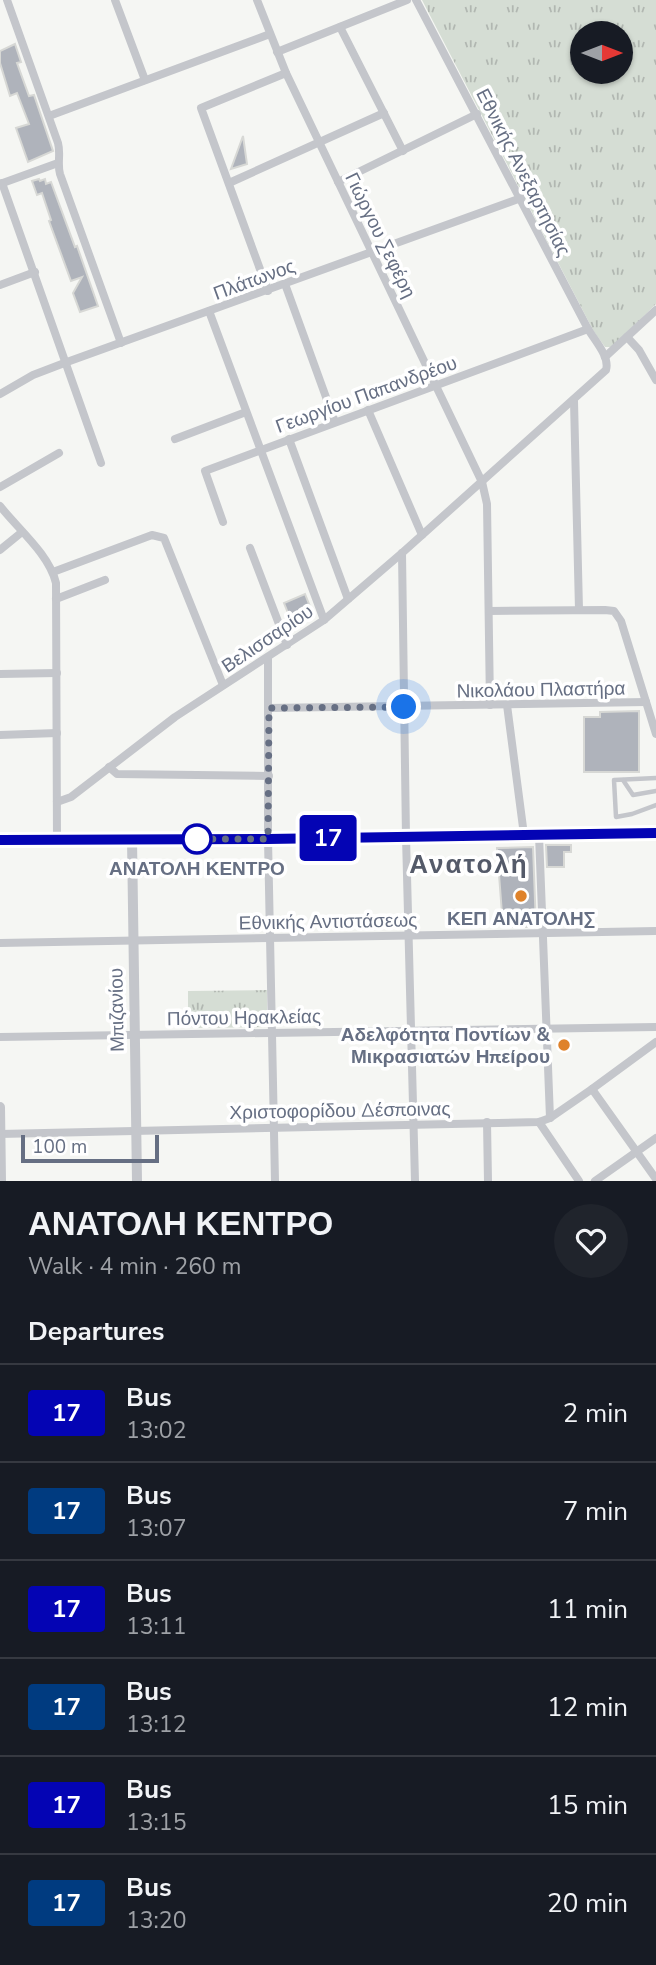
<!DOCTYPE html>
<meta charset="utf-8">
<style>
:root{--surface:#171b24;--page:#20242c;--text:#f1f3f6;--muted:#9ea1a6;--line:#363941}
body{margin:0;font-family:"Nunito Sans",sans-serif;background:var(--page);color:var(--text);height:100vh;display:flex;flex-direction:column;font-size:26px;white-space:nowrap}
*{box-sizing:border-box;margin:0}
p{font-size:23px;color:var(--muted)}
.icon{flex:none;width:38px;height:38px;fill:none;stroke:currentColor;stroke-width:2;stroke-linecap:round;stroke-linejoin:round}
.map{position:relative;height:1181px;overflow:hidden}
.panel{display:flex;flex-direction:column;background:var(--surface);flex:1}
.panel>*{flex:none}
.badge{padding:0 14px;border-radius:5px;font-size:24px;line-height:46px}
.needle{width:46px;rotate:90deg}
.tools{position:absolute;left:570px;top:21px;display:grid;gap:14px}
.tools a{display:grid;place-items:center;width:63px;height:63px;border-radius:50%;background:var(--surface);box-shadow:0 2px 5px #0004;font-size:35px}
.scale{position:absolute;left:21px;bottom:18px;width:138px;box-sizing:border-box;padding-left:7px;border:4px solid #666f83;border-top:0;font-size:19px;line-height:24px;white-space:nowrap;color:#666f83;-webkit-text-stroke:5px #fff;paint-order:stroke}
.you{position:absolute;width:35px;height:35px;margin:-18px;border:5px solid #fff;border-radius:50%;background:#1a73e8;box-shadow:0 0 0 10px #1a73e833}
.map>.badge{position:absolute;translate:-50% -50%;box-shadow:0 0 0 4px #fff}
h2{padding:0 28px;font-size:26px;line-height:63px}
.round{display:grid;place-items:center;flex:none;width:74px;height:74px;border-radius:37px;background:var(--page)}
.summary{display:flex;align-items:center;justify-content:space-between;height:119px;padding:0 28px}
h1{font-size:33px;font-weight:600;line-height:52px}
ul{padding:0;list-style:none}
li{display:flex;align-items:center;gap:21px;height:98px;padding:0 28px;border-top:2px solid var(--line)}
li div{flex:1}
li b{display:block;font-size:26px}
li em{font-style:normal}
li .badge{min-width:77px;font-weight:700;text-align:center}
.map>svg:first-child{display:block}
</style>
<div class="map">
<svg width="656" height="1181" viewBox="0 0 656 1181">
<defs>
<pattern id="grass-tufts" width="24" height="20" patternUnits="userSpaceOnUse" patternTransform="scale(1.75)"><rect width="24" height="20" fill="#d5ddd4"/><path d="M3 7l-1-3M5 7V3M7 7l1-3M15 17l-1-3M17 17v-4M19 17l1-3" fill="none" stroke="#b1b7b1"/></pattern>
</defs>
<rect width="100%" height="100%" fill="#f5f6f3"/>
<g fill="url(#grass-tufts)" fill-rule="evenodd">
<path d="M422,0H656V304L612,347H605L593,330ZM583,33H621V72H583Z"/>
<polygon points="267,990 267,1027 193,1028 188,1024 188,991"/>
</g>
<g fill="#afb3bb" stroke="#d7d8d5" stroke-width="2">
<polygon points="15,44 21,62 17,63 29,96 34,95 53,151 28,162 16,128 29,124 17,93 10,96 0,63 0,51"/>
<polygon points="243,136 247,164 231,169"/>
<polygon points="39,179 40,181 45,179 46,184 51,182 75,247 77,246 98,306 80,312 73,293 82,277 71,281 49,221 51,220 42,193 37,195 32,181"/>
<polygon points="305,594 311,609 290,618 284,603"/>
<polygon points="639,711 639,772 584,772 584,717 600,717 600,712"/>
<polygon points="546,845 571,845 571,852 564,852 564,867 547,867"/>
<polygon points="533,847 536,927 503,927 497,848"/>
</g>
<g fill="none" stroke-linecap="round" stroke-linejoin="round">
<g stroke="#c4c6cb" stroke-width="4.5">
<polyline points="656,778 614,780 616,817 632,814 656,805"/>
<polyline points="623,780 633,795 656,791"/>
</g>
<g stroke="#c4c6cb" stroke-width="8">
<path d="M7,0L58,143C61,154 57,163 60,174L121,343"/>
<polyline points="115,0 145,80"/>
<polyline points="257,0 286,73 482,482 487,504 490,705"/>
<polyline points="340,27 403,151"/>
<polyline points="277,52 407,0"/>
<polyline points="49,116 270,34"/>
<polyline points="338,182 477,114"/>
<polyline points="2,183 101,463"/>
<polyline points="229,183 384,113"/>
<polyline points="0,184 58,163"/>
<polyline points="285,284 335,422"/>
<polyline points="0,285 35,272"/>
<polyline points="268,291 201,108 286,73"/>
<polyline points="209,311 324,620"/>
<polyline points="627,337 639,350 656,380"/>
<polyline points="605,357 656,310"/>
<polyline points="0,394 33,375 67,362 521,198"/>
<polyline points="574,401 579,610"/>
<polyline points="368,410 422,535"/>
<polyline points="175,439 246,412"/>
<polyline points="289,439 348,599"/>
<polyline points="0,487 59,453"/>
<path d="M0,506C18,529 49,554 56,583L57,840"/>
<polyline points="223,522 205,471 588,329"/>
<polyline points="250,548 287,645"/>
<polyline points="0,550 22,532"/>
<polyline points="402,553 406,837 415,1181"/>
<polyline points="53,572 152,535 164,538 223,685"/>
<polyline points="56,599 105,580"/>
<polyline points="489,611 605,610 614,611 621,621 656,734"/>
<polyline points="268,658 268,839 275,1181"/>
<polyline points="0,674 57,673"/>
<polyline points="507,705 524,835"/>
<polyline points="269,708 646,702"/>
<polyline points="0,735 57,733"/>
<polyline points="109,767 117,774 269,776"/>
<path d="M57,802L71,797L175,717L324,620L402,553L606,370C610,357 595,341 588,329L416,0"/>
<polyline points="539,835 550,1118"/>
<polyline points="0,943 656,931"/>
<polyline points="0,1037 656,1027"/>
<polyline points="592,1089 656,1179"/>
<polyline points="487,1122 488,1181"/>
<polyline points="539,1122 579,1181"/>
<polyline points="0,1134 539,1122 550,1118 592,1089 656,1042"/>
<polyline points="595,1181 656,1138"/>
</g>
<g stroke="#c4c6cb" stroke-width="10">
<polyline points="132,839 137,1181"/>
<polyline points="0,1107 1,1181"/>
</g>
<polyline stroke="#d4d6dc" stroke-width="10" points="0,840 268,839 656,833"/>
</g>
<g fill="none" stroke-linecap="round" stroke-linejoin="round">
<defs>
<polyline id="line" points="0,840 268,839 656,833"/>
</defs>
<use href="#line" stroke="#fff" stroke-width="16"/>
<use href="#line" stroke="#0404b4" stroke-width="10"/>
<polyline stroke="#666f83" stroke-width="7" stroke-dasharray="0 12.6" points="197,839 186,839 268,839 269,708 404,707"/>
</g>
<circle fill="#fff" stroke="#0404b4" stroke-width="3.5" cx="197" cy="839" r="14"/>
<g fill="#df822a" stroke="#fff" stroke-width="2.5">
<circle cx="521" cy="896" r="7"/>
<circle cx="564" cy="1045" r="7"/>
</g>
<g text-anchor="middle" stroke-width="7" stroke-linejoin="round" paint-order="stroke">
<g font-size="19" fill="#666f83" stroke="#fff">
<text transform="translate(524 172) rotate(63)" y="7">Εθνικής Ανεξαρτησίας</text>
<text transform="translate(381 235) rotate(64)" y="7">Γιώργου Σεφέρη</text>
<text transform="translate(254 279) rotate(-20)" y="7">Πλάτωνος</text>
<text transform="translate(366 394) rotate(-20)" y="7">Γεωργίου Παπανδρέου</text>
<text transform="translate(267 638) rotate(-34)" y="7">Βελισσαρίου</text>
<text transform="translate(541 689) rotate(-1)" y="7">Νικολάου Πλαστήρα</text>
<text transform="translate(328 921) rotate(-1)" y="7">Εθνικής Αντιστάσεως</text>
<text transform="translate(116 1010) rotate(-91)" y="7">Μπιζανίου</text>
<text transform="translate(244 1017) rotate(-1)" y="7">Πόντου Ηρακλείας</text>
<text transform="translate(340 1110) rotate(-1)" y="7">Χριστοφορίδου Δέσποινας</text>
</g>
<g font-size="19" font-weight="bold" fill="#666f83" stroke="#fff">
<text x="197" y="875">ΑΝΑΤΟΛΗ ΚΕΝΤΡΟ</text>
</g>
<g font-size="19" font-weight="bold" fill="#666f83" stroke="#fff">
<text x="521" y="925">ΚΕΠ ΑΝΑΤΟΛΗΣ</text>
<text x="550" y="1041" text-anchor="end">Αδελφότητα Ποντίων &amp;<tspan x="550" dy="22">Μικρασιατών Ηπείρου</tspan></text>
</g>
<g font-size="26" font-weight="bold" letter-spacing="2" fill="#545a69" stroke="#fff">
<text x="469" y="873">Ανατολή</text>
</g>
</g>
</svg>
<div class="tools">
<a><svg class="needle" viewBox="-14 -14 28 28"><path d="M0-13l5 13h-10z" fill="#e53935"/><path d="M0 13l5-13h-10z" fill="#9ea1a6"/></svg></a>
</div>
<div class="scale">100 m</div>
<div class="you" style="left:404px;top:707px"></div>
<b class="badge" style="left:328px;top:838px;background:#0404b4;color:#fff">17</b>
</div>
<section class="panel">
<div class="summary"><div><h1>ΑΝΑΤΟΛΗ ΚΕΝΤΡΟ</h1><p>Walk · 4 min · 260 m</p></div><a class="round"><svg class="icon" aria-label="heart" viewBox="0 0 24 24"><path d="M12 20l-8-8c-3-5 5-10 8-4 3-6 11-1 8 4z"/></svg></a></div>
<h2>Departures</h2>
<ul>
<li><span class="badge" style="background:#0404b4;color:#fff">17</span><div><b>Bus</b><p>13:02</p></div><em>2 min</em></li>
<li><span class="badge" style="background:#003b80;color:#fff">17</span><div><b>Bus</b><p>13:07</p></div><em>7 min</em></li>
<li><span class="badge" style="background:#0404b4;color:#fff">17</span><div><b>Bus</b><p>13:11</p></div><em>11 min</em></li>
<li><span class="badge" style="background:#003b80;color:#fff">17</span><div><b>Bus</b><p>13:12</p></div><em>12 min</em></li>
<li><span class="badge" style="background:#0404b4;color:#fff">17</span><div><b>Bus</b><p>13:15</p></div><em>15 min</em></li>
<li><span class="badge" style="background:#003b80;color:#fff">17</span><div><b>Bus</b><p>13:20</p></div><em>20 min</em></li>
</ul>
</section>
